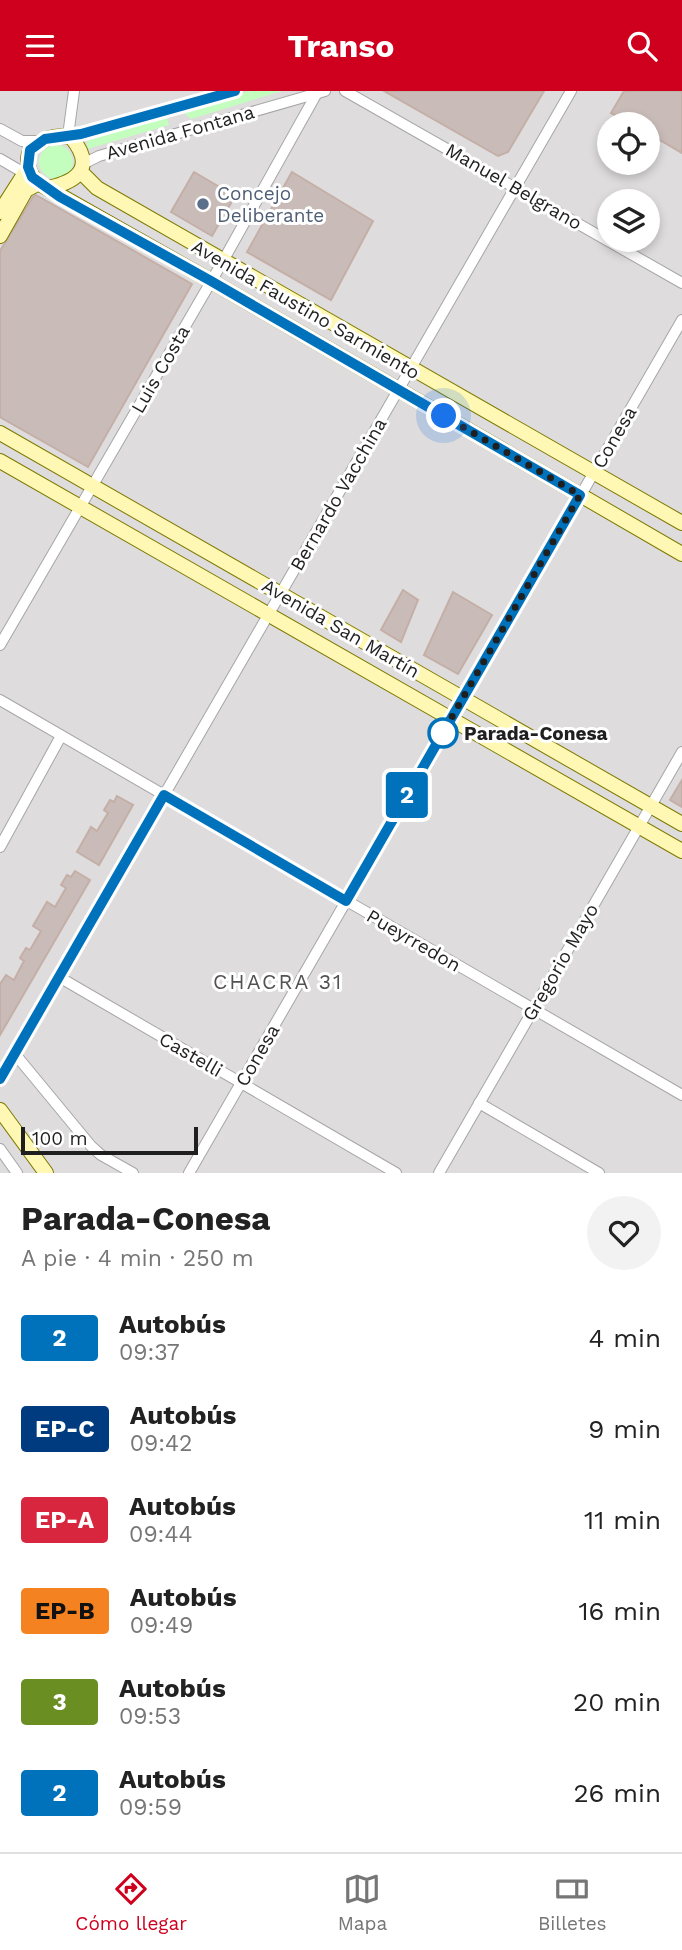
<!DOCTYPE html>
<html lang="es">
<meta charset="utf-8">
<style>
:root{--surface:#fff;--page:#f2f2f2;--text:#222;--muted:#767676;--line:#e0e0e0;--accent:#cf001d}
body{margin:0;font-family:"Work Sans",sans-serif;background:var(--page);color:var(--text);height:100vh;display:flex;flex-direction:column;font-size:26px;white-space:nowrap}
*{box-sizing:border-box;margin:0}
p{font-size:23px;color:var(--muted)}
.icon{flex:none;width:38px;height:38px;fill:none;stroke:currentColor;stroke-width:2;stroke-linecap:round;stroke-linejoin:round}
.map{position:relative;height:1082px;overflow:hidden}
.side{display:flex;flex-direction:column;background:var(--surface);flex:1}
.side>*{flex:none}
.badge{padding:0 14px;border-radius:5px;font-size:24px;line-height:46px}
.controls{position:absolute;left:597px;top:21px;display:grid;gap:14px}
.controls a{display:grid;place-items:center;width:63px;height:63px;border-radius:50%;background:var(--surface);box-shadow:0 4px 10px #0003;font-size:35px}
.scale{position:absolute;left:21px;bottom:18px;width:177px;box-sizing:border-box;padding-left:7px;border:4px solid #1f1f1f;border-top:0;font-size:19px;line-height:24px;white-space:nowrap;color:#1f1f1f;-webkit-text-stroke:5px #fff;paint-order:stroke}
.you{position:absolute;width:35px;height:35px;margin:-18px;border:5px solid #fff;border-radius:50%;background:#1a73e8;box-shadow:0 0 0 10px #1a73e833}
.map>.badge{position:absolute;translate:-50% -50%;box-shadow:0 0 0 4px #fff}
.round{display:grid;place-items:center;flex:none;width:74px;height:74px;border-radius:37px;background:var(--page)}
.head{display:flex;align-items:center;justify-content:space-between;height:119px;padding:0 21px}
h1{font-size:33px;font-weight:700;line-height:52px}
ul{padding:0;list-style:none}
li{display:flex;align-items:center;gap:21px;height:91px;padding:0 21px}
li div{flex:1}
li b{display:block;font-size:26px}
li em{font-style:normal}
li .badge{min-width:77px;font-weight:700;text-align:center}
header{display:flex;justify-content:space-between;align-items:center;height:91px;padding:0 21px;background:var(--accent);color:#fff;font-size:32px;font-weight:700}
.menu{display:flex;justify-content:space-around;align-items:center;height:98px;border-top:2px solid var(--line);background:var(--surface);font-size:19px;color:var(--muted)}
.menu a{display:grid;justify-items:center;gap:4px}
.menu .on{color:var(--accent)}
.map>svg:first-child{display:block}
</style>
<header><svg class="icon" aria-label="menu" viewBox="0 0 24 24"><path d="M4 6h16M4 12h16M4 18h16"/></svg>Transo<svg class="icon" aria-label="search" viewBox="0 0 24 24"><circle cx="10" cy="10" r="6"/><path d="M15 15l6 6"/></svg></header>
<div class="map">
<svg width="682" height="1082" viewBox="0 0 682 1082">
<rect width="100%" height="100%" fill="#f1ebe5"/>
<path fill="#dedcdd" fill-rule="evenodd" d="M0,0H682V1082H0ZM609,33H648V72H609ZM609,110H648V149H609Z"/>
<g fill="#c3febf">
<polygon points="249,0 282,0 191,28 184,22 187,19"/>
<polygon points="166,24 169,34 87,58 87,50"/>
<circle cx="56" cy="71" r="17"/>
</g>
<g fill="#c9bcb8" stroke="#c4afa6" stroke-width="2">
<polygon points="384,0 544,0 508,61 498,65"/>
<polygon points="624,0 682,0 682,62 648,42 648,33 631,33 611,22"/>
<polygon points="194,81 235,105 212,145 171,121"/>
<polygon points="292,81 373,130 331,209 247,161"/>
<polygon points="36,104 192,193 88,376 0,326 0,160 33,106"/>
<polygon points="403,499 418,509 401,551 381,539"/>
<polygon points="453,501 492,524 458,583 424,564"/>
<polygon points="682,689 682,716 670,709"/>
<polygon points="117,705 133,714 99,774 77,761 91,736 97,740 108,722 104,719 110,709 114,711"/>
<polygon points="75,780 90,789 0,944 0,893 6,884 14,889 24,870 20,867 26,857 30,859 41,840 33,835 47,811 55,816 66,797 61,794 67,784 71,786"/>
</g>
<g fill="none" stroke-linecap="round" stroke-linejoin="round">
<defs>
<g id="street">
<polyline points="345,0 682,192"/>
<polyline points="0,38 22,50 39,50"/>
<polyline points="68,45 74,0"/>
<polyline points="71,46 235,0"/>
<polyline points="0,68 31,86"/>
<polyline points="83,73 99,65 325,0"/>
<polyline points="0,554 223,170 318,0"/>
<polyline points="0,609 682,1004"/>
<polyline points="0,756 61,645"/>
<polyline points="59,886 396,1082"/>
<polyline points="15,963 91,1055 101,1064 133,1082"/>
<polyline points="0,988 571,0"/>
<polyline points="479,1012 599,1082"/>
<polyline points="0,1058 17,1082"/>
<polyline points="189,1082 682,229"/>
<polyline points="439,1082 682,661"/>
</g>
<g id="secondary">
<polyline points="81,81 97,97 682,432"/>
<path d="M48,97C80,90 95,75 71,46C54,43 42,48 30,59C25,74 29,84 40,93L211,190L682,463"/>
<polyline points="0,121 28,77"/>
<polyline points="0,145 26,99 39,92"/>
<polyline points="0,342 682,733"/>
<polyline points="0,370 682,760"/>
<polyline points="0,1019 46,1082"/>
</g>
</defs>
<use href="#street" stroke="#a6a6a6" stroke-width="12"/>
<use href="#secondary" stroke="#7d7900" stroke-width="16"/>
<use href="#street" stroke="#fff" stroke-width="10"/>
<use href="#secondary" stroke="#fff8b5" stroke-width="14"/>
</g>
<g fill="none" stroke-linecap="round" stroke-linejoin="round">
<defs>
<polyline id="line" points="0,988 164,704 346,810 580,404 211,190 60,106 32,86 28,76 30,59 45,48 81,43 235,0"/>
</defs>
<use href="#line" stroke="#fff" stroke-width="16"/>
<use href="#line" stroke="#0072bc" stroke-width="10"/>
<polyline stroke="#1f1f1f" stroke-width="7" stroke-dasharray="0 12.6" points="443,642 438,650 580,404 444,325"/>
</g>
<circle fill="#5c6f8a" stroke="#fff" stroke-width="2.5" cx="203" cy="113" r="7"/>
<circle fill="#fff" stroke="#0072bc" stroke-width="3.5" cx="443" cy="642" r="14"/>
<g text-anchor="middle" stroke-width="6" stroke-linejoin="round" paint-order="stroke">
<g font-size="19" fill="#1f1f1f" stroke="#fff">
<text transform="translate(180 41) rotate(-16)" y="7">Avenida Fontana</text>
<text transform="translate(514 95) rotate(30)" y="7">Manuel Belgrano</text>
<text transform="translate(306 218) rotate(30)" y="7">Avenida Faustino Sarmiento</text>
<text transform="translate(160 278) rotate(-60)" y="7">Luis Costa</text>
<text transform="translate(614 346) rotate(-60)" y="7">Conesa</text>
<text transform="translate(338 403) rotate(-60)" y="7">Bernardo Vacchina</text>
<text transform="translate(341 537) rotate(30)" y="7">Avenida San Martín</text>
<text transform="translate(414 849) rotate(30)" y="7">Pueyrredon</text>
<text transform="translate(560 871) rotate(-60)" y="7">Gregorio Mayo</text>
<text transform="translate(191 963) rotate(30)" y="7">Castelli</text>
<text transform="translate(257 964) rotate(-60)" y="7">Conesa</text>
</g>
<g font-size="19" fill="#4e5e75" stroke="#fff" text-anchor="start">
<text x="217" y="109">Concejo<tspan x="217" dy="22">Deliberante</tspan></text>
</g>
<g font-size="19" font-weight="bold" fill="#1f1f1f" stroke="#fff" text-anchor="start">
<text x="464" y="649">Parada-Conesa</text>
</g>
<g font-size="21" letter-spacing="2" fill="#525252" stroke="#fff">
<text x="278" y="898">CHACRA 31</text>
</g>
</g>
</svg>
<div class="controls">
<a><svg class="icon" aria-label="locate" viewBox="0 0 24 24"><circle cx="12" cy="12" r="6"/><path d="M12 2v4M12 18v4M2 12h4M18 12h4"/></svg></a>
<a><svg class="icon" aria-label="layers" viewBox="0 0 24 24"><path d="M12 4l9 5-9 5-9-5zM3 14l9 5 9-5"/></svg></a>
</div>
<div class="scale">100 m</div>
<div class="you" style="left:444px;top:325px"></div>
<b class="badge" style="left:407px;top:704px;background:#0072bc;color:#fff">2</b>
</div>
<section class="side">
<div class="head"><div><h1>Parada-Conesa</h1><p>A pie · 4 min · 250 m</p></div><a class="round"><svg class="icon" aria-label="heart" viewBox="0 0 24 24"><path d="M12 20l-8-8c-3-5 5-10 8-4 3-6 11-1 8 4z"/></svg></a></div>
<ul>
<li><span class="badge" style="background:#0072bc;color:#fff">2</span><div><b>Autobús</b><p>09:37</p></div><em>4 min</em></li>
<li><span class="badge" style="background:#003b80;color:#fff">EP-C</span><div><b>Autobús</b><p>09:42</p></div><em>9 min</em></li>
<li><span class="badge" style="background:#d7263d;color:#fff">EP-A</span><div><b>Autobús</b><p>09:44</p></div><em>11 min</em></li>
<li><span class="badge" style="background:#f58220;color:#111">EP-B</span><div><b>Autobús</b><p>09:49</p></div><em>16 min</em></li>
<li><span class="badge" style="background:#6b8e23;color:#fff">3</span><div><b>Autobús</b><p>09:53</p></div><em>20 min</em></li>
<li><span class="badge" style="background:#0072bc;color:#fff">2</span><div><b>Autobús</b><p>09:59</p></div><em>26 min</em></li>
</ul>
</section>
<nav class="menu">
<a class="on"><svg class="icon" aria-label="directions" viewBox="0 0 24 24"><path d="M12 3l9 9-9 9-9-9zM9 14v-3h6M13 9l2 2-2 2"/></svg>Cómo llegar</a>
<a><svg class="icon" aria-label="map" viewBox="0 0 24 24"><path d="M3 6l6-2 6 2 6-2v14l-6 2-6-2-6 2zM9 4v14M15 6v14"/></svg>Mapa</a>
<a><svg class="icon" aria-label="tickets" viewBox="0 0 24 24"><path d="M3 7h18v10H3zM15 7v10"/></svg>Billetes</a>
</nav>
